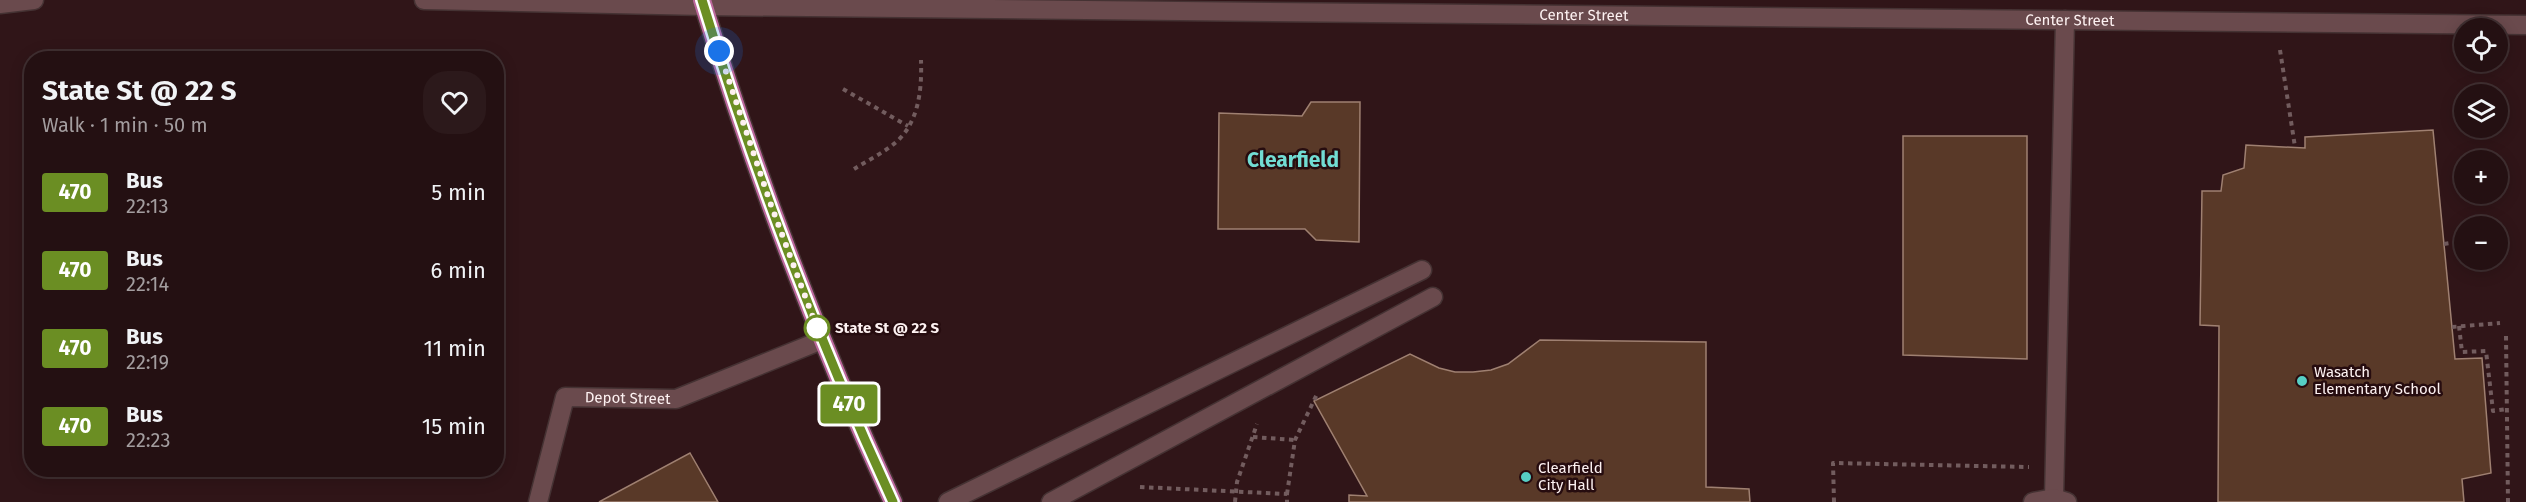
<!DOCTYPE html>
<meta charset="utf-8">
<style>
:root{--surface:#241012;--page:#2c191b;--text:#f1f3f6;--muted:#a39d9f;--line:#413032}
body{margin:0;font-family:"Fira Sans",sans-serif;background:var(--page);color:var(--text);height:100vh;display:flex;flex-direction:column;font-size:22px;white-space:nowrap}
*{box-sizing:border-box;margin:0}
p{font-size:20px;color:var(--muted)}
.icon{flex:none;width:33px;height:33px;fill:none;stroke:currentColor;stroke-width:2;stroke-linecap:round;stroke-linejoin:round}
.map{position:relative;flex:1;overflow:hidden}
.side{position:absolute;left:24px;top:51px;width:480px;height:426px;display:flex;flex-direction:column;background:var(--surface);border-radius:24px;box-shadow:0 3px 15px #0003,0 0 0 2px var(--line)}
.side>*{flex:none}
.badge{padding:0 12px;border-radius:4px;font-size:21px;line-height:39px}
.tools{position:absolute;left:2454px;top:18px;display:grid;gap:12px}
.tools a{display:grid;place-items:center;width:54px;height:54px;border-radius:50%;background:var(--surface);box-shadow:0 3px 15px #0003,0 0 0 2px var(--line);font-size:30px}
.you{position:absolute;width:30px;height:30px;margin:-15px;border:4px solid #fff;border-radius:50%;background:#1a73e8;box-shadow:0 0 0 9px #1a73e833}
.map>.badge{position:absolute;translate:-50% -50%;box-shadow:0 0 0 3px #fff}
.round{display:grid;place-items:center;flex:none;width:63px;height:63px;border-radius:24px;background:var(--page)}
.head{display:flex;align-items:center;justify-content:space-between;height:102px;padding:0 18px}
h1{font-size:28px;font-weight:700;line-height:45px}
ul{padding:0;list-style:none}
li{display:flex;align-items:center;gap:18px;height:78px;padding:0 18px}
li div{flex:1}
li b{display:block;font-size:22px}
li em{font-style:normal}
li .badge{min-width:66px;font-weight:700;text-align:center}
.map>svg:first-child{display:block}
</style>
<div class="map">
<svg width="2526" height="502" viewBox="0 0 2526 502">
<rect width="100%" height="100%" fill="#301518"/>
<g fill="#593928" stroke="#9f8071" stroke-width="1.5">
<polygon points="1311,102 1360,102 1359,242 1316,240 1305,229 1218,229 1219,113 1302,116"/>
<polygon points="2433,130 2455,359 2482,358 2491,473 2462,479 2464,502 2218,502 2219,326 2200,325 2202,191 2221,191 2223,175 2244,168 2246,145 2305,148 2305,137"/>
<polygon points="1903,136 2027,136 2027,359 1903,355"/>
<polygon points="496,232 499,233 498,327 496,327"/>
<polygon points="1540,340 1706,342 1706,487 1749,489 1750,502 1349,502 1349,495 1367,496 1314,401 1410,354 1439,368 1455,372 1473,372 1491,370 1508,364"/>
<polygon points="690,453 718,502 599,502"/>
</g>
<g fill="none" stroke-linecap="round" stroke-linejoin="round">
<defs>
<g id="minor">
<path id="s1" d="M424,0L704,6L2526,25"/>
<polyline points="0,4 34,0"/>
<polyline points="2054,498 2065,20"/>
<path id="s2" d="M538,502L565,397L676,399L822,340"/>
<polyline points="948,502 1422,270"/>
<polyline points="1051,502 1433,297"/>
<polyline points="2033,502 2054,498 2067,502"/>
</g>
<path id="major" d="M702,0C754,172 818,339 893,502"/>
</defs>
<use href="#minor" stroke="#453233" stroke-width="21"/>
<use href="#major" stroke="#453233" stroke-width="21"/>
<g stroke="#725c5e" stroke-width="4" stroke-dasharray="4.5 4.5" stroke-linecap="butt">
<polyline points="2280,50 2295,147"/>
<polyline points="843,89 908,126"/>
<path d="M854,169C867,161 883,153 895,143C919,123 922,89 921,60"/>
<polyline points="2444,244 2464,241"/>
<polyline points="2459,326 2462,352 2486,351 2493,411 2507,409"/>
<polyline points="2452,327 2500,323"/>
<polyline points="2506,336 2508,502"/>
<polyline points="1253,437 1295,440"/>
<polyline points="1140,487 1287,494 1287,502"/>
<polyline points="1287,494 1295,440 1318,392"/>
<polyline points="1235,502 1237,482 1257,424"/>
<polyline points="1834,502 1833,463 2029,467"/>
</g>
<use href="#minor" stroke="#6a4a4d" stroke-width="18"/>
<use href="#major" stroke="#bc689c" stroke-width="18"/>
</g>
<g fill="none" stroke-linecap="round" stroke-linejoin="round">
<defs>
<path id="line" d="M702,0C754,172 818,339 893,502"/>
</defs>
<use href="#line" stroke="#fff" stroke-width="14"/>
<use href="#line" stroke="#6b8e23" stroke-width="9"/>
<polyline stroke="#fdf1f1" stroke-width="6" stroke-dasharray="0 10.8" points="719,51 771,205 817,328"/>
</g>
<circle fill="#fff" stroke="#6b8e23" stroke-width="3" cx="817" cy="328" r="12"/>
<g fill="#56cec4" stroke="#260c0f" stroke-width="2">
<circle cx="2302" cy="381" r="6"/>
<circle cx="1526" cy="477" r="6"/>
</g>
<g text-anchor="middle" stroke-width="5" stroke-linejoin="round" paint-order="stroke">
<g font-size="15" fill="#fdf1f1" stroke="#260c0f">
<text dy="5" stroke="none"><textPath href="#s1" startOffset="1160">Center Street</textPath></text>
<text dy="5" stroke="none"><textPath href="#s1" startOffset="1646">Center Street</textPath></text>
<text dy="5" stroke="none"><textPath href="#s2" startOffset="171">Depot Street</textPath></text>
</g>
<g font-size="15" font-weight="bold" fill="#fdf1f1" stroke="#260c0f" text-anchor="start">
<text x="835" y="333">State St @ 22 S</text>
</g>
<g font-size="15" fill="#fdf1f1" stroke="#260c0f" text-anchor="start">
<text x="2314" y="377">Wasatch<tspan x="2314" dy="17">Elementary School</tspan></text>
<text x="1538" y="473">Clearfield<tspan x="1538" dy="17">City Hall</tspan></text>
</g>
<g font-size="21" font-weight="bold" fill="#72dcd3" stroke="#260c0f">
<text x="1293" y="167">Clearfield</text>
</g>
</g>
</svg>
<div class="tools">
<a><svg class="icon" aria-label="locate" viewBox="0 0 24 24"><circle cx="12" cy="12" r="6"/><path d="M12 2v4M12 18v4M2 12h4M18 12h4"/></svg></a>
<a><svg class="icon" aria-label="layers" viewBox="0 0 24 24"><path d="M12 4l9 5-9 5-9-5zM3 14l9 5 9-5"/></svg></a>
<a>+</a>
<a>−</a>
</div>
<div class="you" style="left:719px;top:51px"></div>
<b class="badge" style="left:849px;top:404px;background:#6b8e23;color:#fff">470</b>
<section class="side">
<div class="head"><div><h1>State St @ 22 S</h1><p>Walk · 1 min · 50 m</p></div><a class="round"><svg class="icon" aria-label="heart" viewBox="0 0 24 24"><path d="M12 20l-8-8c-3-5 5-10 8-4 3-6 11-1 8 4z"/></svg></a></div>
<ul>
<li><span class="badge" style="background:#6b8e23;color:#fff">470</span><div><b>Bus</b><p>22:13</p></div><em>5 min</em></li>
<li><span class="badge" style="background:#6b8e23;color:#fff">470</span><div><b>Bus</b><p>22:14</p></div><em>6 min</em></li>
<li><span class="badge" style="background:#6b8e23;color:#fff">470</span><div><b>Bus</b><p>22:19</p></div><em>11 min</em></li>
<li><span class="badge" style="background:#6b8e23;color:#fff">470</span><div><b>Bus</b><p>22:23</p></div><em>15 min</em></li>
</ul>
</section>
</div>
